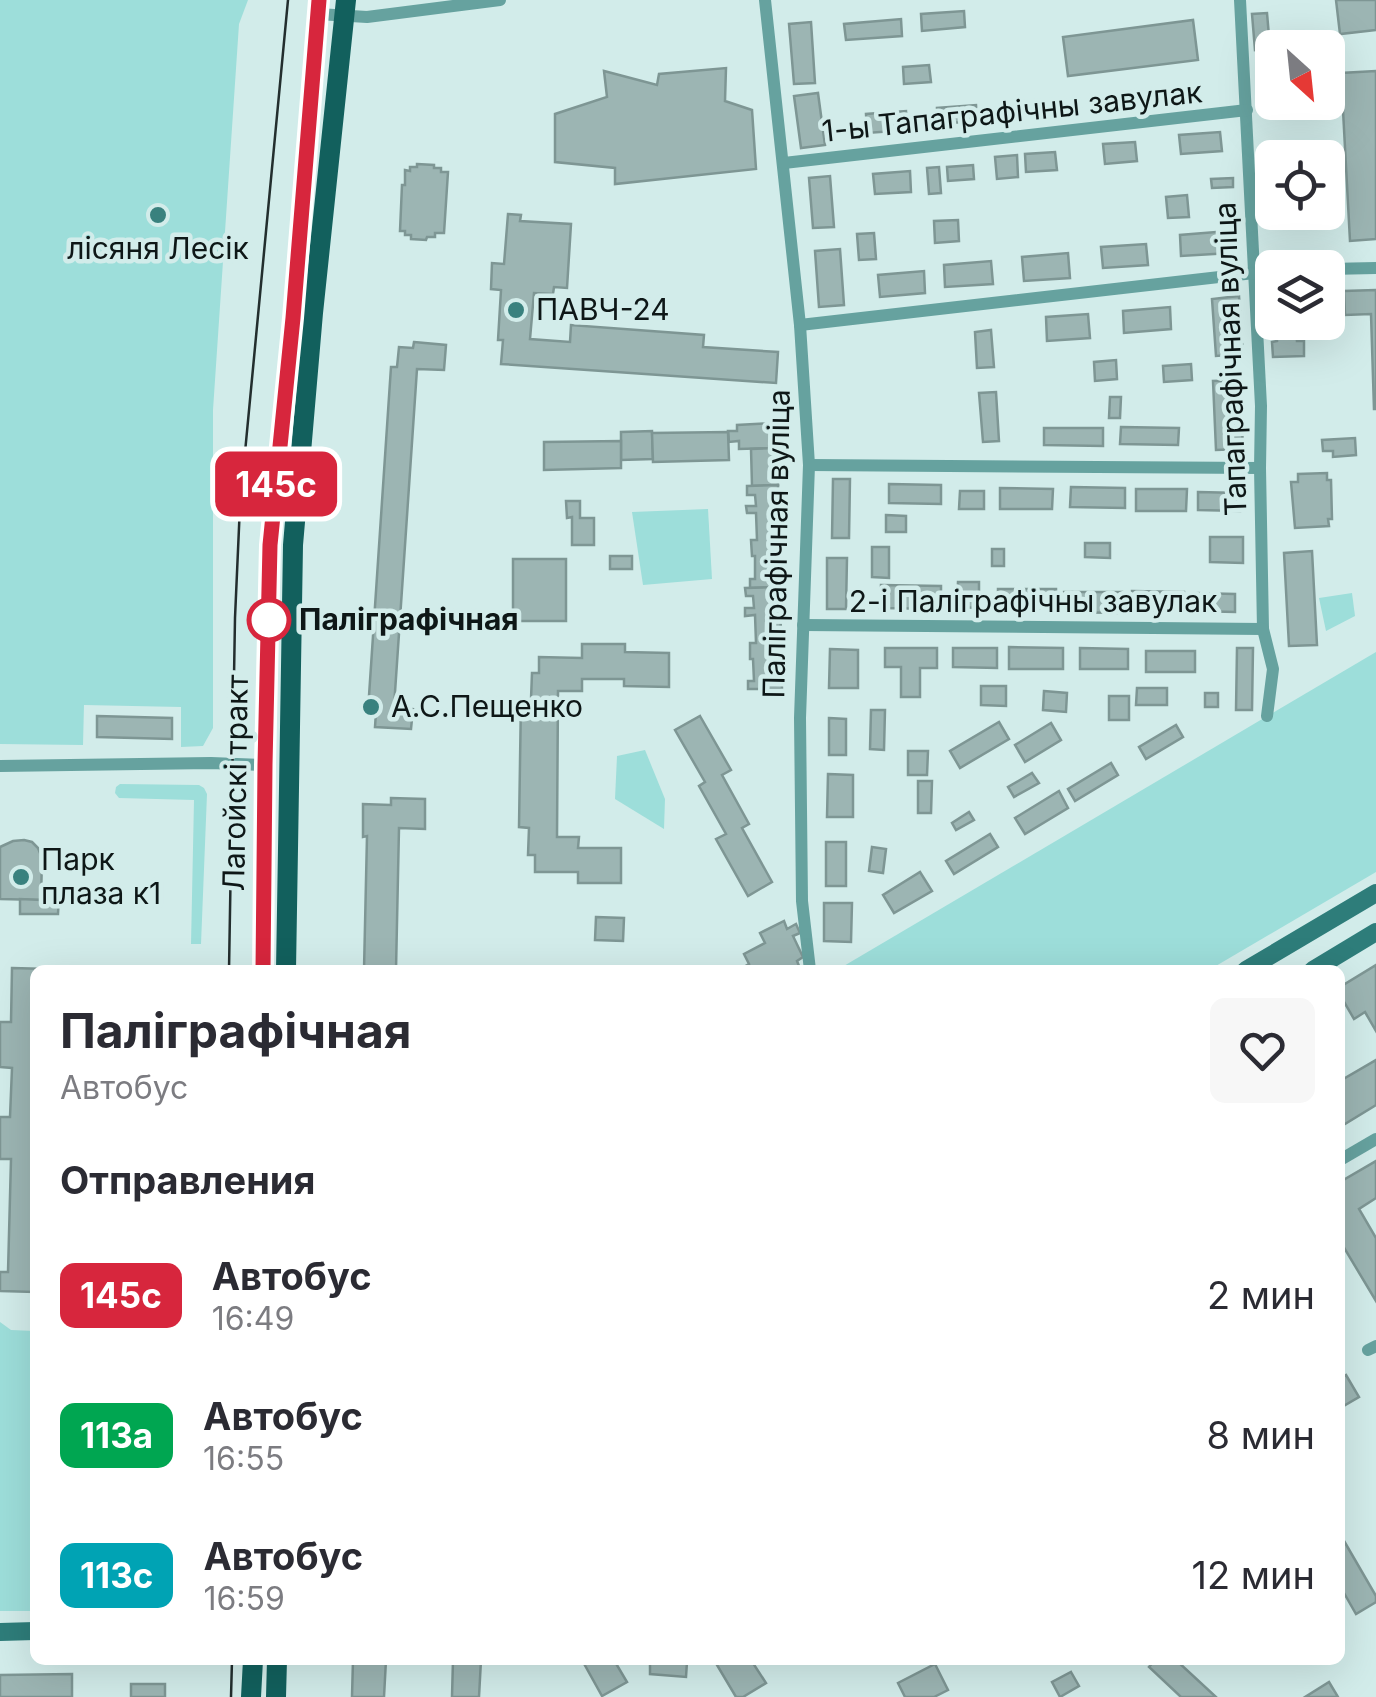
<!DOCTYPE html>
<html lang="ru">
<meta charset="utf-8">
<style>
:root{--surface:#fff;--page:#f7f7f7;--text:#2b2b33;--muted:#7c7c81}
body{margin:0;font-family:Inter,sans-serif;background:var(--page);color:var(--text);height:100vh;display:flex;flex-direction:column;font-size:38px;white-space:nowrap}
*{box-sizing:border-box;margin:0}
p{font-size:32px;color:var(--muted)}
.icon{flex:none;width:55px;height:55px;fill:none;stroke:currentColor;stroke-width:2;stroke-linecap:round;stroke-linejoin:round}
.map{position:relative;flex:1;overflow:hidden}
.drawer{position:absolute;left:30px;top:965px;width:1315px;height:700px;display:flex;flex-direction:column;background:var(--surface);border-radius:15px;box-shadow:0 10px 40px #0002}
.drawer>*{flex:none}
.badge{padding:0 20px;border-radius:15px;font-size:35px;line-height:65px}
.needle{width:65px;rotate:153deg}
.tools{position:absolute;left:1255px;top:30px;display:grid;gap:20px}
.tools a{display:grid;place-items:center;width:90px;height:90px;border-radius:15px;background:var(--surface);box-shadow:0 10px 40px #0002;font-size:50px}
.map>.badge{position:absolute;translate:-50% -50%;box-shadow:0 0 0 5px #fff}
h2{padding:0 30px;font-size:38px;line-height:90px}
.round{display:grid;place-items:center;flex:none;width:105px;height:105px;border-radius:15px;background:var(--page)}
.headline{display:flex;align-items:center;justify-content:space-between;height:170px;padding:0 30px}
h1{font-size:48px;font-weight:700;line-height:75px}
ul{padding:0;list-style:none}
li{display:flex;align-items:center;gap:30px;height:140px;padding:0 30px}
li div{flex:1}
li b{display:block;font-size:38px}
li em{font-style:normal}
li .badge{min-width:110px;font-weight:700;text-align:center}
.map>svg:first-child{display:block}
</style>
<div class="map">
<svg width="1376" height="1697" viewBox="0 0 1376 1697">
<rect width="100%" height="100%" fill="#d2ecea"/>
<g fill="#9ddeda">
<polygon points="0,0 248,0 239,24 213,410 213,728 203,746 181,747 181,707 84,705 83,745 0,744"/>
<polygon points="708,509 712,579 643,585 632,512"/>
<polygon points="1352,593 1355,616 1326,631 1319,598"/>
<polygon points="1376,652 1376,872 1209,970 837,970"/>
<polygon points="645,750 665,799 664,829 615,799 617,756"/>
<polygon points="120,784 199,785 204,788 207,794 201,944 191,944 194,800 119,798 115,793 116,787"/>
<polygon points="0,1322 11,1330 35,1331 35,1611 0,1611"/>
</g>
<g fill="#9cb5b3" stroke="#7e9694" stroke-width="2.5">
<polygon points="1336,0 1376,0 1376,30 1340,34"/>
<polygon points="964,11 965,27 922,31 921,14"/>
<polygon points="1267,13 1270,48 1255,50 1252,14"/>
<polygon points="901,19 902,36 846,40 844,24"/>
<polygon points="1193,20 1198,60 1068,76 1063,37"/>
<polygon points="811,22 815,83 794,84 789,24"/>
<polygon points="929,65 931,82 904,84 903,67"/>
<polygon points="726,68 725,101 752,110 756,169 615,184 615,168 555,162 555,114 607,97 604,71 657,85 659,74"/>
<polygon points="1376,71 1376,239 1350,241 1341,73"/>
<polygon points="818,93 825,145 801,148 794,96"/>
<polygon points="976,105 977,121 938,124 937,108"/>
<polygon points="906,111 907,130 867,133 866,114"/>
<polygon points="1220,132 1222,151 1181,154 1179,135"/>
<polygon points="1135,142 1137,161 1105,164 1103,144"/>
<polygon points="1055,152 1057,170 1026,172 1025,154"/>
<polygon points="1017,155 1018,177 997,179 995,157"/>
<polygon points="417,164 434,165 434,168 441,168 441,172 448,172 444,233 435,233 435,237 427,237 426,240 411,239 411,235 405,235 405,231 400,231 402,185 405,185 405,170 410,171 410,167 417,167"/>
<polygon points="973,165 974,179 948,181 947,167"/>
<polygon points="939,167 941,193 929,194 927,168"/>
<polygon points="910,171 911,192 875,194 873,174"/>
<polygon points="830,176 834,227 813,228 809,178"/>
<polygon points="1233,178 1233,187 1212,188 1211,179"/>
<polygon points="1187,195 1189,217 1168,218 1166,197"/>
<polygon points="508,214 521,215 520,221 571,224 567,288 554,287 553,294 534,293 530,339 570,342 571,325 704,335 703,347 778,352 776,383 501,364 503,340 498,340 501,290 491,289 492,263 504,264"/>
<polygon points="958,220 959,241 935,243 934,221"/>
<polygon points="1228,231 1230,253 1181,256 1180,235"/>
<polygon points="874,233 876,259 859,260 857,234"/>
<polygon points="1146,244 1148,265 1103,268 1101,247"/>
<polygon points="840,249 844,305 819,307 815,251"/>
<polygon points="1068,253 1070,278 1024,281 1022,257"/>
<polygon points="991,261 993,284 945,287 944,265"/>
<polygon points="924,271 925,293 880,297 878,275"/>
<polygon points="1376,290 1376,409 1374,409 1371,314 1345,315 1344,291"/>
<polygon points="1239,296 1243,354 1216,356 1212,299"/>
<polygon points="1170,307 1171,329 1124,333 1123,311"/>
<polygon points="1088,314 1090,338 1047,341 1046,317"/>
<polygon points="1276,322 1305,322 1296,324 1297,341 1304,341 1304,356 1273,357 1272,342 1277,341"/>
<polygon points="991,330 994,367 977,368 975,332"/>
<polygon points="414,342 446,345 444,370 417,369 394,707 413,709 411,729 375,727 376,712 368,711 391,367 397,367 399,347 413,348"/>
<polygon points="1116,360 1117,379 1095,381 1094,362"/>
<polygon points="1191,364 1192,380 1164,382 1163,366"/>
<polygon points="1240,380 1243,449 1216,450 1213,381"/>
<polygon points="996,392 999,441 983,442 979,393"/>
<polygon points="1110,397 1121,397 1120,418 1109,418"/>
<polygon points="776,423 776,448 739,449 739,441 729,442 728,431 737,431 737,425"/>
<polygon points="1121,427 1179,428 1178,445 1120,444"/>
<polygon points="1044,428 1103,428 1103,446 1044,445"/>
<polygon points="652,431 653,459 621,460 621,432"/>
<polygon points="728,432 729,460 653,462 652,433"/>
<polygon points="1355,438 1356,455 1333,457 1333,451 1323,451 1322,440"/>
<polygon points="621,441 621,468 544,470 544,442"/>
<polygon points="776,448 778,485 752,486 751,449"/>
<polygon points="1327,473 1327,480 1331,480 1332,519 1328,519 1329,526 1295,528 1291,482 1298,482 1298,474"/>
<polygon points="833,479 850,479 849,538 832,538"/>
<polygon points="889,484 941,485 941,504 889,503"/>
<polygon points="778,485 780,587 750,588 750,579 755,579 755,556 752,556 751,540 757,540 756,513 747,513 746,506 756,506 755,495 747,495 747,486"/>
<polygon points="1071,487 1125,488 1125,508 1070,507"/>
<polygon points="1000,488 1053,489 1052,509 1000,509"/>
<polygon points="1136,489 1187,489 1186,511 1136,511"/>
<polygon points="960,491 984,491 984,509 959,509"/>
<polygon points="1198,492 1240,493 1240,511 1198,510"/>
<polygon points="566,501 580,501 580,518 594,518 594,545 572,545 572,517 567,518"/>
<polygon points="886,515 906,516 906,532 886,532"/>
<polygon points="1210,537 1243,537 1243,563 1210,562"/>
<polygon points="1085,543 1110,543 1110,558 1085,557"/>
<polygon points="872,547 889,547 889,578 872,577"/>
<rect x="992" y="549" width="12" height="17"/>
<polygon points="1312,551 1317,645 1289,646 1284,553"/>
<rect x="610" y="556" width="22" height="13"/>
<polygon points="827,558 847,558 846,609 827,609"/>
<rect x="513" y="559" width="53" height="62"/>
<polygon points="958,582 979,582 979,608 957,607"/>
<polygon points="881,585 941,586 941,609 880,608"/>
<polygon points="780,587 782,689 748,689 748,681 754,681 753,659 750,659 750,643 756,643 755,615 745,616 745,608 754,608 753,596 746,596 745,588"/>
<rect x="998" y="589" width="58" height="19"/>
<polygon points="1132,591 1184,592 1184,611 1132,610"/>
<polygon points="1064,592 1122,592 1121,613 1063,612"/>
<polygon points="1193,593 1235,594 1235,612 1193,611"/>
<polygon points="582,644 625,644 625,652 669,653 669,687 624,686 624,679 582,679 582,691 558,691 557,837 579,837 578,848 621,848 621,883 578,883 578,872 535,872 535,855 528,855 529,828 519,827 521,699 531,699 532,673 539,673 539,657 582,658"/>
<polygon points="1009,647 1063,648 1063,669 1009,669"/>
<polygon points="885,648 937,648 937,668 920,668 920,697 901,697 901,667 885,667"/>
<polygon points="953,648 997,648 997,668 953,667"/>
<polygon points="1080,648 1128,649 1128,669 1080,669"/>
<polygon points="1237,648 1253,648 1252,710 1236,710"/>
<polygon points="830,649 858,650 858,688 829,688"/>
<rect x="1146" y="651" width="49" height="21"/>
<polygon points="981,686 1006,686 1006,706 981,705"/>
<polygon points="1137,688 1167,688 1167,705 1136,705"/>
<polygon points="1044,691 1067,693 1066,712 1043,710"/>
<rect x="1205" y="693" width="13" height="14"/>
<rect x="1109" y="696" width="20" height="24"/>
<polygon points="871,710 885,710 884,750 870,749"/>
<polygon points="97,716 172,718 172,739 97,737"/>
<polygon points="700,716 731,770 722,775 749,824 742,828 772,882 748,896 716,839 726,834 699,786 705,782 675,730"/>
<polygon points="829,718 846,719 846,755 829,755"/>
<polygon points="999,722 1009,739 960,768 950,751"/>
<polygon points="1051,723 1061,740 1025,762 1015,745"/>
<polygon points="1176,725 1183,737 1146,759 1139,747"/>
<polygon points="908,751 928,751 927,775 908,775"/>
<polygon points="1111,763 1118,775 1075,801 1068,789"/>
<polygon points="1032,773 1039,783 1014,797 1008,787"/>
<polygon points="828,774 853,775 853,817 827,817"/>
<polygon points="918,781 932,781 931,813 918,813"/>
<polygon points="1059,791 1068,808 1025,834 1015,818"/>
<polygon points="391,798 425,799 425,829 399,828 396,970 364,970 367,836 363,837 363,804 391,805"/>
<polygon points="969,812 974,820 956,830 952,823"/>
<polygon points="990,834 998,847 954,874 946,861"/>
<polygon points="24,840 32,842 38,848 42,858 41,900 0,899 0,847 13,841"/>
<rect x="826" y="842" width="20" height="44"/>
<polygon points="872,847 886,849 883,873 869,871"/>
<polygon points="920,872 932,891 894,913 883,895"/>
<polygon points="41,895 59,896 58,914 20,914 20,899 41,900"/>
<polygon points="824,903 852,903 851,942 824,941"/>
<polygon points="596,917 624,918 623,941 595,940"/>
<polygon points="784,921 787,929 796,924 800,933 793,936 803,957 797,961 799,966 791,970 738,970 749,964 744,954 765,943 760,933"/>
<polygon points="1376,965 1376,1031 1365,1012 1354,1019 1340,995 1340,987"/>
<polygon points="12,968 49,969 35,970 35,1292 0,1291 0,1272 8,1272 11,1159 0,1159 0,1117 10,1117 12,1068 0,1067 0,1022 11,1022"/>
<polygon points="1376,1060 1376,1105 1340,1127 1340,1081"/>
<polygon points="1376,1161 1376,1198 1359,1209 1376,1238 1376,1301 1340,1241 1340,1182"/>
<polygon points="1346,1375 1359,1397 1340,1408 1340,1379"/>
<polygon points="1340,1534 1376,1596 1376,1602 1356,1614 1340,1586"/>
<polygon points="353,1660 386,1660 384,1697 352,1697"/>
<polygon points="453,1660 481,1660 479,1697 452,1697"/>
<polygon points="582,1660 614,1660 627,1682 602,1696"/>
<polygon points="650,1660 687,1662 686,1677 650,1674"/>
<polygon points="714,1660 751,1660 766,1683 743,1697 736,1697"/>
<polygon points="1155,1660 1176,1660 1216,1697 1181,1697 1149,1667"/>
<polygon points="935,1664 948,1690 934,1697 905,1697 898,1683"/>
<polygon points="1071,1672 1079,1686 1060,1697 1052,1682"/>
<polygon points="72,1674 72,1697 0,1697 0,1675"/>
<polygon points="1329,1682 1338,1697 1305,1697"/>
<rect x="131" y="1684" width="34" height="13"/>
</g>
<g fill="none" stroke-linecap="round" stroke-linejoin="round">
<g stroke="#66a29f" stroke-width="12">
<polyline points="765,0 800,325 809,465 800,718 802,901 810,970"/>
<polyline points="1240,0 1261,406 1260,468 1263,629 1273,669 1267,716"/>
<polyline points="318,14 367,17 500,0"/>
<polyline points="784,163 1247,110"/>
<polyline points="1328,269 1376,268"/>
<polyline points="800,325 1272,271"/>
<polyline points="809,465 1260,468"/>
<polyline points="803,625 1263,629"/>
<polyline points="0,766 211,763 265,765"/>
<polyline points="1340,1160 1376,1139"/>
<polyline points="1368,1350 1376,1346"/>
</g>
<g stroke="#2e7d7a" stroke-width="18">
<polyline points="1246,970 1376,893"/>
<polyline points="1313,970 1376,932"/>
<polyline points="0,1632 35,1631"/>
</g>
<g stroke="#12605d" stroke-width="20">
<polyline points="263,970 265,765 270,545 293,318 319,0"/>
<polyline points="286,970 293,545 313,313 346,0"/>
<polyline points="251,1697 253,1660"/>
<polyline points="276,1697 277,1660"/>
</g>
<g stroke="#232e2e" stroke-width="2.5">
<polyline points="229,970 235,618 240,505 288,0"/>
<polyline points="231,1697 232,1660"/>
</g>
</g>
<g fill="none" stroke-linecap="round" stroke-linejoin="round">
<defs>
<polyline id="line" points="263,970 265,765 270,545 293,318 319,0"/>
</defs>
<use href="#line" stroke="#fff" stroke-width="22"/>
<use href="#line" stroke="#d7263d" stroke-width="15"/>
</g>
<g fill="#39817e" stroke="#d2ecea" stroke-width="4">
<circle cx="158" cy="215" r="10"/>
<circle cx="516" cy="310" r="10"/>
<circle cx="371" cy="707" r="10"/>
<circle cx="21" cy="877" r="10"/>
</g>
<circle fill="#fff" stroke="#d7263d" stroke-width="5" cx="269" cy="620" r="20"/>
<g text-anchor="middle" stroke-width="9" stroke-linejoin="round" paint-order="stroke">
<g font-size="30" fill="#0e1717" stroke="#d2ecea">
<text transform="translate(1012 112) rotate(-6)" y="10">1-ы Тапаграфічны завулак</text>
<text transform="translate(1231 359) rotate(-92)" y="10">Тапаграфічная вуліца</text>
<text transform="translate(777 544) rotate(-89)" y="10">Паліграфічная вуліца</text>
<text x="1033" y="612">2-і Паліграфічны завулак</text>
<text transform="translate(236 783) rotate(-89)" y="10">Лагойскі тракт</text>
</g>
<g font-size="30" fill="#0e1717" stroke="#d2ecea" text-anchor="start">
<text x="158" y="259" text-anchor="middle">лісяня Лесік</text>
<text x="536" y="320">ПАВЧ-24</text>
<text x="391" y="717">А.С.Пещенко</text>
<text x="41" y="870">Парк<tspan x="41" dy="34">плаза к1</tspan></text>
</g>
<g font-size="30" font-weight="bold" fill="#0e1717" stroke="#d2ecea" text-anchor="start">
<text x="299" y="630">Паліграфічная</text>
</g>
</g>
</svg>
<div class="tools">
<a><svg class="needle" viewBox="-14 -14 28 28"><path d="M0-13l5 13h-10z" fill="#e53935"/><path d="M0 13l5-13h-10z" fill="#7c7c81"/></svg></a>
<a><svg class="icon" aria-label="locate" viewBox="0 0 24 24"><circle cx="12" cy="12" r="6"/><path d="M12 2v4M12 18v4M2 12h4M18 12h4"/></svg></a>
<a><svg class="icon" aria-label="layers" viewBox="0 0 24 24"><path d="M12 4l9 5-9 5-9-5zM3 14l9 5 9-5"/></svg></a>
</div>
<b class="badge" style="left:276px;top:484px;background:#d7263d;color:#fff">145с</b>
<section class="drawer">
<div class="headline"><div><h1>Паліграфічная</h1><p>Автобус</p></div><a class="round"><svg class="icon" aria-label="heart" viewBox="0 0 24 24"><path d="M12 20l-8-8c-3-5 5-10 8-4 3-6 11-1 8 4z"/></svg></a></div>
<h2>Отправления</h2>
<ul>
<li><span class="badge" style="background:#d7263d;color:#fff">145с</span><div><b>Автобус</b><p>16:49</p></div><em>2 мин</em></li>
<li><span class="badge" style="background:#00a651;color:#fff">113а</span><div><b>Автобус</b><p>16:55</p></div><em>8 мин</em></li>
<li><span class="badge" style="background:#00a3b4;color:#fff">113с</span><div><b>Автобус</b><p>16:59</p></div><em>12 мин</em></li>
</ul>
</section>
</div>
